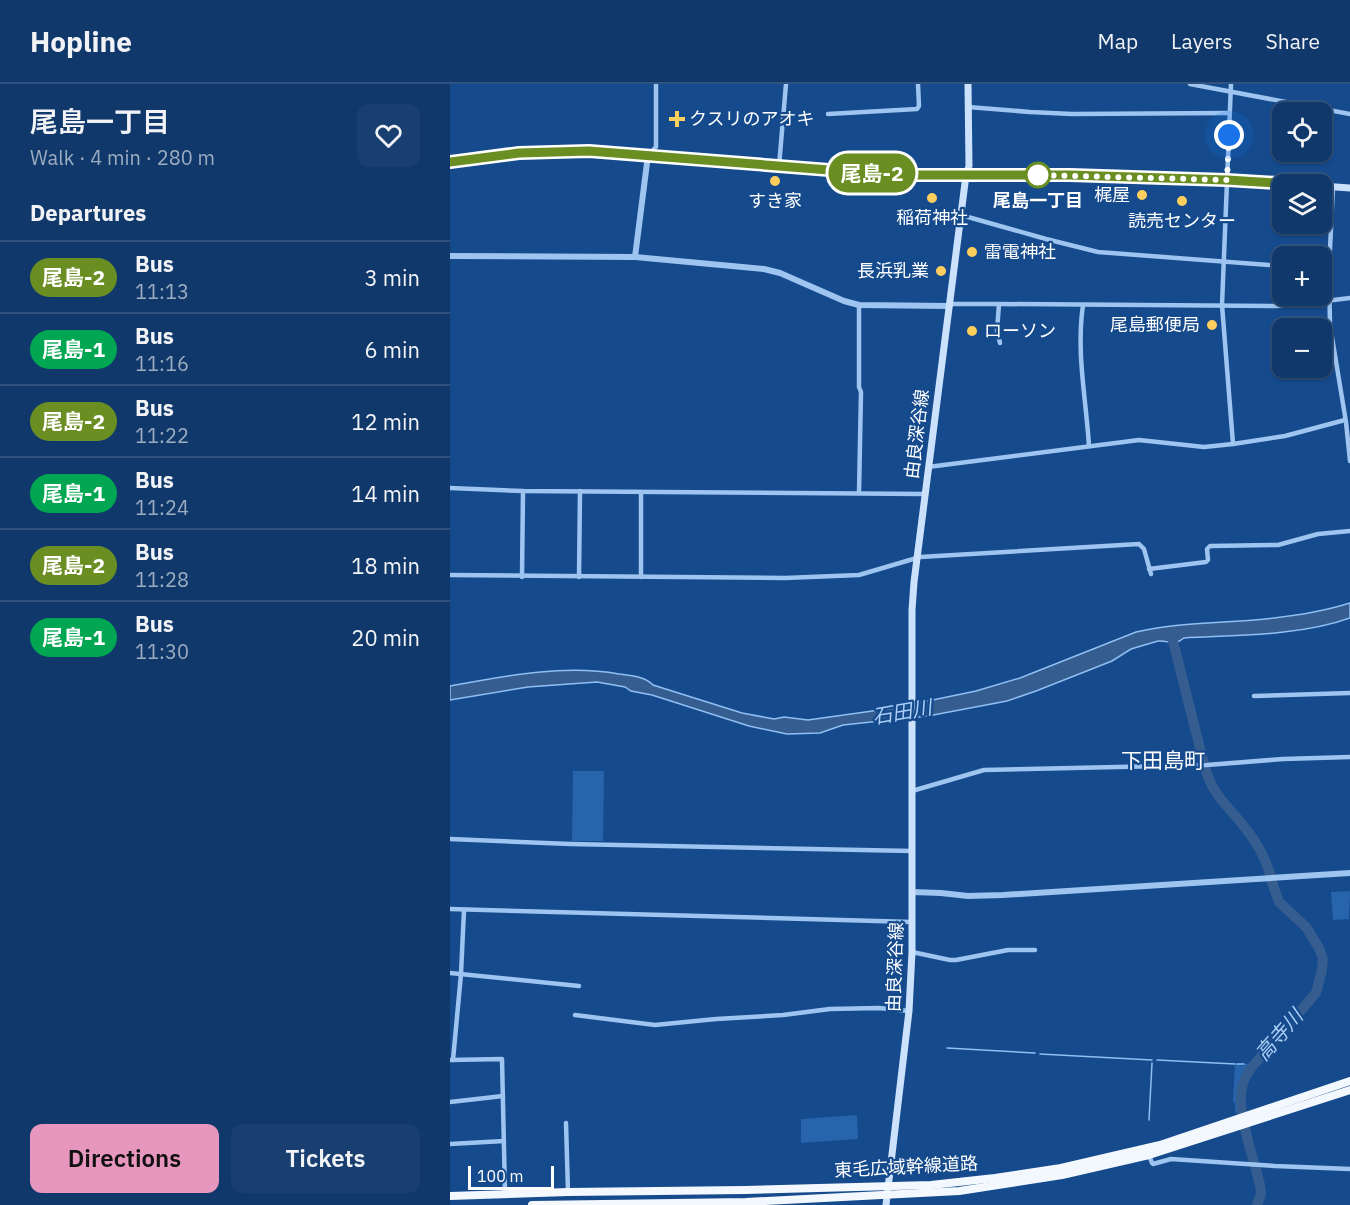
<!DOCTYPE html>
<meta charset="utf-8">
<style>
:root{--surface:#10386a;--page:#193f70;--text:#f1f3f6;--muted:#9cacc1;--line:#30527e;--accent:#e797bd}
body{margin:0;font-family:"IBM Plex Sans","Noto Sans JP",sans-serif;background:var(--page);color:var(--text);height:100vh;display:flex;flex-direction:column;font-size:22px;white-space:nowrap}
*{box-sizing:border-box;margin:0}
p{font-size:20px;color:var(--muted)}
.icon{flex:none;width:33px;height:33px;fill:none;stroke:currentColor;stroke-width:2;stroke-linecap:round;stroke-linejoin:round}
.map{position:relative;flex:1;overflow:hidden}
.side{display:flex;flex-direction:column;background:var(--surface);width:450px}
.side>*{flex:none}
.badge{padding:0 12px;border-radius:20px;font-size:21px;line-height:39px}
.buttons{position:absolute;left:822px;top:18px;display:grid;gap:12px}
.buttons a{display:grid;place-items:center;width:60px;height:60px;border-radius:12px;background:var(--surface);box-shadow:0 2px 4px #0004,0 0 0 2px var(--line);font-size:30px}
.scale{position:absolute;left:18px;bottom:15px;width:86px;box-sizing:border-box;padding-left:6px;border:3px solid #fff;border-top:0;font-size:16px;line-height:21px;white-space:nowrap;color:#fff;-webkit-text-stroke:4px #154a8d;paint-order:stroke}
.you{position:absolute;width:30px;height:30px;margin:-15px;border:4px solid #fff;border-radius:50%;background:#1a73e8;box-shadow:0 0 0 9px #1a73e833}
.map>.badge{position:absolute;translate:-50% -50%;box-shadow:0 0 0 3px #fff}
h2{padding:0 30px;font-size:22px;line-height:54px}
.round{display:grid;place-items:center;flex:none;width:63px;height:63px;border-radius:12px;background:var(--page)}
.overview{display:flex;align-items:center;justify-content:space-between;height:102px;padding:0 30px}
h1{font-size:28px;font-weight:600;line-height:45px}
.cta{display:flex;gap:12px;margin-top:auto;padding:12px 30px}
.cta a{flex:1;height:69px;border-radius:12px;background:var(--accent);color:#111;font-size:24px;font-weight:600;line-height:69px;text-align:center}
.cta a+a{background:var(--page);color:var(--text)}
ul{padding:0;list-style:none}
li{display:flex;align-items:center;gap:18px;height:72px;padding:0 30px;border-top:2px solid var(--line)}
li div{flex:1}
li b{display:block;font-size:22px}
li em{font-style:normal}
li .badge{min-width:66px;font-weight:700;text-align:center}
header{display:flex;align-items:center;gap:36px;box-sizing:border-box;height:84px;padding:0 30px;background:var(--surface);border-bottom:2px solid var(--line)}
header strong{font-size:28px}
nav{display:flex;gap:33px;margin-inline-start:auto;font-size:21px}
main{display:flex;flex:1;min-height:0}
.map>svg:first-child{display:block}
</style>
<header>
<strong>Hopline</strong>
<nav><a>Map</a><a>Layers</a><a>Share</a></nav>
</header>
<main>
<section class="side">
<div class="overview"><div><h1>尾島一丁目</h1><p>Walk · 4 min · 280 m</p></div><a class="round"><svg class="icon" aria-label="heart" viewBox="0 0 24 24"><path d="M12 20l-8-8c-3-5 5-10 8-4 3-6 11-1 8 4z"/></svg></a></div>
<h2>Departures</h2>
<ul>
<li><span class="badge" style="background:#6b8e23;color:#fff">尾島-2</span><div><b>Bus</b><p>11:13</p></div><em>3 min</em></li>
<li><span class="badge" style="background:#00a651;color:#fff">尾島-1</span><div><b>Bus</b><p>11:16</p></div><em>6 min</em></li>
<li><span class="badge" style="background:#6b8e23;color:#fff">尾島-2</span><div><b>Bus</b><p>11:22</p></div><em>12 min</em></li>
<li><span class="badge" style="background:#00a651;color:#fff">尾島-1</span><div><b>Bus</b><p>11:24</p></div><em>14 min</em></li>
<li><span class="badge" style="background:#6b8e23;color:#fff">尾島-2</span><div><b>Bus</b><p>11:28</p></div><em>18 min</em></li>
<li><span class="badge" style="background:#00a651;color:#fff">尾島-1</span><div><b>Bus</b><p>11:30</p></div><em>20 min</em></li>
</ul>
<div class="cta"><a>Directions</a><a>Tickets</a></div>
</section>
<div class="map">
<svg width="900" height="1121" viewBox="0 0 900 1121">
<rect width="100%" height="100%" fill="#154a8d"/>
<g fill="#2764ac">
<polygon points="123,687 154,687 153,757 122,757"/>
<polygon points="900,807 899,835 883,836 881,808"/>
<path d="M844,927L847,928L794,990C789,1001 788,1015 790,1027L785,1029V1019L783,1018L785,979L793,982L794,980H799L841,932V928L843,929Z"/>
<polygon points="407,1031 408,1055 351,1059 351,1035"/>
</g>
<path fill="#365d8f" stroke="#90bff3" stroke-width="1.5" d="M900,519V534C850,552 786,551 734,554C723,563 719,556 708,557L681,565L662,577L586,607L557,617L478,632L393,641L370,649L337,650L299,642L202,611L181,607L175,603L147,598L78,603L0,616V602C54,592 114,580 169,590C176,591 185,591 191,594C195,595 200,598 203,601L292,629L324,635L334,633L358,636L444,624L526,607L570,594L686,548C715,541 743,540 773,538C815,536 859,532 900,519Z"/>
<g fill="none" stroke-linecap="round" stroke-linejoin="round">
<g stroke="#90bff3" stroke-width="1.5">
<polyline points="497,964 585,969"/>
<polyline points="590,970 702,976"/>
<polyline points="707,976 785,980"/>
<polyline points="787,980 794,980"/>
<polyline points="699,1036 702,979"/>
</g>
<g stroke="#365d8f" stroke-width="10">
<path d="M721,549L755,684C763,711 776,720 792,740C804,754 815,773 820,790"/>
<path d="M807,1121L811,1110L810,1101C804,1075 792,1044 791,1018C790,1005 794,993 802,983L866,909L872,886L873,875L869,864L856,843L829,818L822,798"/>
</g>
<g stroke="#9ec4f0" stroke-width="4.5">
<polyline points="740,0 900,30"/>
<polyline points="781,0 772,221 783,360"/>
<polyline points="518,23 580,28 622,30 780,29"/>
<polyline points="378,30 467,25 469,22 468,0"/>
<polyline points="198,71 206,63 206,0"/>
<polyline points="329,82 336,0"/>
<polyline points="883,103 879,186 880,241 896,338 900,377"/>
<polyline points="511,131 596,155 648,168 832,182"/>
<polyline points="549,220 547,247 550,259"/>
<polyline points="409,221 409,303 411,308 409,409"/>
<path d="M633,221C626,268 636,314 639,362"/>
<polyline points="498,222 503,220 549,220 827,222 851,220 900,214"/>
<polyline points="478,383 689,356 754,363 783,360 835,352 895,336"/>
<polyline points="0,404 73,407 474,410"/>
<polyline points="699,485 756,478 758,476 757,465 760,462 828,461 868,450 900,447"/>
<polyline points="0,491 335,494 409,491 470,473 689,460 694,465 701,490"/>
<polyline points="72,493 73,407"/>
<polyline points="129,493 130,407"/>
<polyline points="191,493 191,408"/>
<polyline points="804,612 900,609"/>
<polyline points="462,707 534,686 757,681 833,675 900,673"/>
<polyline points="0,755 120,760 462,767"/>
<polyline points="0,825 462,838"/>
<polyline points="462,868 500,876 506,876 558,866 585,866"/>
<polyline points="0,889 129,902"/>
<polyline points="125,931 205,941 266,935 333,931 380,925 429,924 459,927"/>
<polyline points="0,976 52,975 55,1109"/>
<polyline points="3,976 11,890 14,826"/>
<polyline points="0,1018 53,1012"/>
<polyline points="116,1039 118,1108"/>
<polyline points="0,1060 54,1057"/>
<polyline points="699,1071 702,1079 703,1080 721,1075 825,1082 900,1085"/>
</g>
<g stroke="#9ec4f0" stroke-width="6">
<polyline points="0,172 185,173 314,185 330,189 394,217 409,221 498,222"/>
<polyline points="185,173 198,71"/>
<polyline points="462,808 491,809 518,812 553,811 900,789"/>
</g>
<g stroke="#cce1fb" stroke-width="7">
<polyline points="0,78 69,69 139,67 443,91 620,91 777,96 844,100"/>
<polyline points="872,102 900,104"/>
<polyline points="436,1121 459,927 462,868 462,526 464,498 516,91 519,82 518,0"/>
</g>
<g stroke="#f3f8ff" stroke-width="8">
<polyline points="0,1112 118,1108 295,1106 481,1101 545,1094 611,1084 710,1061 900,997"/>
<polyline points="82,1121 296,1118 509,1107 612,1091 699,1071 900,1006"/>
</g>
</g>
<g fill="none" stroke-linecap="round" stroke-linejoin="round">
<defs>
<polyline id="line" points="0,78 69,69 139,67 443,91 620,91 777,96 844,100"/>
</defs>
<use href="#line" stroke="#fff" stroke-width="14"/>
<use href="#line" stroke="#6b8e23" stroke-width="9"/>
<polyline stroke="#fff" stroke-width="6" stroke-dasharray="0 10.8" points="588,91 585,91 777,96 779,51"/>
</g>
<g fill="#ffcf5d" stroke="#154a8d" stroke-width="2">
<path d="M224 26h6v6h6v6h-6v6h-6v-6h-6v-6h6z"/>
<circle cx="325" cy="97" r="6"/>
<circle cx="692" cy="111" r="6"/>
<circle cx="482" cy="114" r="6"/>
<circle cx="732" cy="117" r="6"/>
<circle cx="522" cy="168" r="6"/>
<circle cx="491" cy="187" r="6"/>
<circle cx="762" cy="241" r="6"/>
<circle cx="522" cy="247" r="6"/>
</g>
<circle fill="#fff" stroke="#6b8e23" stroke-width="3" cx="588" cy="91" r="12"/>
<g text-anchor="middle" stroke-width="4.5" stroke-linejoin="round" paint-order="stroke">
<g font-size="18" fill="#fff" stroke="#154a8d" text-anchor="start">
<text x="239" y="41">クスリのアオキ</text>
<text x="680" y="117" text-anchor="end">梶屋</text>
<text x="325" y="123" text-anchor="middle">すき家</text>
<text x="482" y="140" text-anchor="middle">稲荷神社</text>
<text x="732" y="143" text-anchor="middle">読売センター</text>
<text x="534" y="174">雷電神社</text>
<text x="479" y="193" text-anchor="end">長浜乳業</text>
<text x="750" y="247" text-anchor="end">尾島郵便局</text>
<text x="534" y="253">ローソン</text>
</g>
<g font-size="18" font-weight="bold" fill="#fff" stroke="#154a8d">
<text x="588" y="123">尾島一丁目</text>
</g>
<g font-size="18" fill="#fff" stroke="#154a8d">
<text transform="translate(467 350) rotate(-83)" y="6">由良深谷線</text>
<text transform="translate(445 883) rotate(-88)" y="6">由良深谷線</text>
<text transform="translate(456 1083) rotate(-3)" y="6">東毛広域幹線道路</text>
</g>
<g font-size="20" font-style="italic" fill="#aacef7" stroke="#154a8d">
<text transform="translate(452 628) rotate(-10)" y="7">石田川</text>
<text transform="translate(829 951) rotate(-49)" y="7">高寺川</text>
</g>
<g font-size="21" fill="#fff" stroke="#154a8d">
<text x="713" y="684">下田島町</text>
</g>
</g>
</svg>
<div class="buttons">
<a><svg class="icon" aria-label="locate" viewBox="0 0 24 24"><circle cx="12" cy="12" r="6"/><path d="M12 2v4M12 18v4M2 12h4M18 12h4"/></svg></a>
<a><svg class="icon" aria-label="layers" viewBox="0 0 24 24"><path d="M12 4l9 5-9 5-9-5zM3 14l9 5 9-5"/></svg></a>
<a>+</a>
<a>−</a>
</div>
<div class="scale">100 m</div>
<div class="you" style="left:779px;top:51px"></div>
<b class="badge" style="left:422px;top:89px;background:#6b8e23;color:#fff">尾島-2</b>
</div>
</main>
